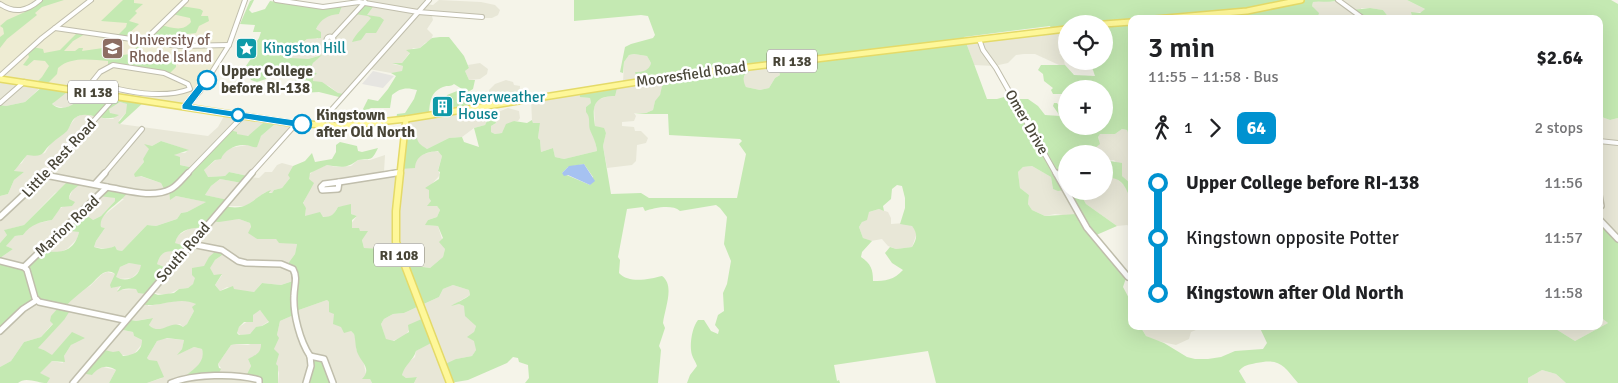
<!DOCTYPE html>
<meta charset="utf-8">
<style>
:root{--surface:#fff;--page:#f6f6f6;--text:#202124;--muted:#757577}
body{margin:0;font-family:Signika,sans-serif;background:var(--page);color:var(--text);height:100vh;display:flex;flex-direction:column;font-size:19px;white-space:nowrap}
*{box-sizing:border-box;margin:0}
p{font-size:16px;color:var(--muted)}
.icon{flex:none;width:28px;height:28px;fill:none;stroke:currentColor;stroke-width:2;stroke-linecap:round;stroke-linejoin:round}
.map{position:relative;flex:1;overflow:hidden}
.details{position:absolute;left:1128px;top:15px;width:475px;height:315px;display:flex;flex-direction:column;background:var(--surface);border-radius:10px;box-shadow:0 5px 20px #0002}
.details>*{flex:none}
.badge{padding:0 10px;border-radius:8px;font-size:18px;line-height:32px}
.fabs{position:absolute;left:1058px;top:15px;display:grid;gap:10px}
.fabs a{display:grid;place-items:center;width:55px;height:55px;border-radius:50%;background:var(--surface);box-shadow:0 5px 20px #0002;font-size:25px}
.map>.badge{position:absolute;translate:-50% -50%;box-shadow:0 0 0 2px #fff}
.legs{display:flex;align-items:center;gap:8px;height:55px;padding:0 20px;font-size:16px}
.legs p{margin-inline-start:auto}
.head{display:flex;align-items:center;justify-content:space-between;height:85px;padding:0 20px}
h1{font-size:28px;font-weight:600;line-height:38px}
ul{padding:0 20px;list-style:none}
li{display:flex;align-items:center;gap:18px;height:55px;font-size:19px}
li i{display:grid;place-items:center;width:8px;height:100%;margin:0 6px;background:currentColor}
li i::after{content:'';width:12px;height:12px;margin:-6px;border:4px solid;border-radius:50%;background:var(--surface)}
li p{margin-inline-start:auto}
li:first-child i{background:linear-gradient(#0000 50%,currentColor 0)}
li:last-child i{background:linear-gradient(currentColor 50%,#0000 0)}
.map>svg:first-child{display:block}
</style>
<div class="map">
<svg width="1618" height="383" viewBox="0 0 1618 383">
<rect width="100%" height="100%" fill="#f5f4e9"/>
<g fill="#e8e7d7">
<polygon points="365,0 429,0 426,4 433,5 439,0 481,2 495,5 500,10 498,15 492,18 485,18 478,14 461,15 435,11 432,16 433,20 427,29 433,35 430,41 425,43 420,48 413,48 402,63 392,64 403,66 402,72 391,73 369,69 345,94 338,93 329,86 313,81 307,75 313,63 321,55 308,59 290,59 307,39 313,37 318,39 316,29 319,23 329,14 339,14 342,6"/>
<polygon points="1318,0 1332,2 1337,0 1407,0 1425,9 1422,12 1412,13 1410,19 1390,19 1383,10 1370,8 1361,8 1364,19 1317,19 1317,13 1312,6 1313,2"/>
<polygon points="1066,31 1066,45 1063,46 1061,52 1059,53 1063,57 1065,65 1059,65 1035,54 1024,54 1016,55 1008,63 994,66 974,65 966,42"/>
<polygon points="634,54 647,56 651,63 650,67 645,72 635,72 637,81 664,78 663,86 660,96 655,101 653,110 646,113 634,113 636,116 634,121 622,122 622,126 634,127 635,131 641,131 648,138 646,143 637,145 636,161 632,165 607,168 603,146 606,132 595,126 594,108 597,100 609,96 618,84 623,83 624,62 629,55"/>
<polygon points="480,63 488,69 487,74 480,79 469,80 465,71 469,68 468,65"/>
<polygon points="778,63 780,75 775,78 769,88 760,90 746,87 743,83 744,77 749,66"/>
<polygon points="0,79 43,85 25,102 6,106 0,105"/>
<polygon points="506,80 513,82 514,85 520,86 519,99 488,105 489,90 495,84"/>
<polygon points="71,89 88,92 74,105 64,108 52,105 57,99"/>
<polygon points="579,92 582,97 590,98 591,103 586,107 590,117 590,130 594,135 597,151 564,159 555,157 553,148 541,152 540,140 538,138 540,123 533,123 532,120 531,100"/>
<polygon points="120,102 128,104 129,107 126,113 119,120 120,124 208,136 218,127 224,116 263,123 251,135 243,137 237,134 194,168 180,165 174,155 177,153 185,153 188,150 161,141 152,146 143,159 144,162 134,174 161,183 165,191 169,191 170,199 176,196 207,202 187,212 181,213 177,219 156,226 147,225 122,251 117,250 115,246 108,249 94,247 96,241 105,228 101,227 100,222 102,217 124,199 109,196 115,198 115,201 101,216 93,220 88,218 66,232 72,230 79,232 77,239 67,249 58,253 50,253 25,266 0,260 0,258 13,249 6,246 8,243 15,236 23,235 28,228 35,224 52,220 59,209 66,205 73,189 84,182 62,189 55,193 24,225 5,230 7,235 0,243 0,196 8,194 14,180 24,172 14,172 15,167 22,163 27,154 38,155 45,153 51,143 66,131 76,117 84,114 107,119 114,119 108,109 113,105"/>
<polygon points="479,106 491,113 485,125 474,128 462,137 449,138 427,149 419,144 416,139 405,129 407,118"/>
<polygon points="508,108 519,111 520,118 518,121 514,121 502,133 495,134 491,132 491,126 496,123 494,116 498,112"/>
<polygon points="1599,116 1610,120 1618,118 1618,239 1599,219"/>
<polygon points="275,124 291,127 248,176 229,172 225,176 207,177 204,170 230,148 257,143 261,136"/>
<polygon points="1122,129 1127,130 1131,141 1131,187 1130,183 1122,176 1121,168 1114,160 1106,161 1104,160 1104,154 1097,154 1095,148 1099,140 1098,137 1100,133 1115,134"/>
<polygon points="434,151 440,152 442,156 438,170 440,175 429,187 429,197 431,201 428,206 437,206 440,210 437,217 428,220 426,225 438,226 445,249 443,257 430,268 416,266 411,262 410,255 396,245 386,249 364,248 360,231 352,228 351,224 357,216 351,214 345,206 338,207 333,215 329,217 305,216 306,208 303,204 311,186 308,176 314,170 327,165 336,167 351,166 358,160 370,160 385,155 384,172 400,169 418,156"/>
<polygon points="282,163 293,166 290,178 282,188 274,190 272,193 269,192 270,191 264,193 246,206 224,206 227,200 205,195 211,186 220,179 242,183 248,177 259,178 265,172 272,172 277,165"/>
<polygon points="1032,166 1051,177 1053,189 1065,190 1077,214 1070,216 1055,214 1045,216 1032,210 1028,204 1029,195 1020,188 1018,172 1023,167"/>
<polygon points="1104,178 1116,178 1128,189 1131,201 1131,227 1127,225 1117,226 1086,204 1081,195 1082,191 1104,191"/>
<polygon points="879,209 888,212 891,218 891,224 905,223 912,226 917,233 912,247 896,249 888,246 882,239 871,241 863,238 859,227 862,222 869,212"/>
<polygon points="239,219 250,223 252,234 257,239 276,239 279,242 297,244 295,254 287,265 293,268 296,280 281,285 262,283 254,292 238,291 227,287 220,291 215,285 222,275 214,275 209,268 215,260 225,253 218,249 210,257 193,284 188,288 179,289 167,295 150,292 168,269 157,264 157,261 162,254 178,245 175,243 175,240 179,235 190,228 204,228 210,221"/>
<polygon points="129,263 139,264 141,265 141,269 132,278 119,279 111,288 121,285 117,290 136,289 146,294 148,306 181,300 194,302 196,304 194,311 187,324 183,327 180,324 163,329 154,329 149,325 152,318 136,321 126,319 118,329 133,332 134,336 142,340 142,344 133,355 121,355 98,368 103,367 116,370 109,383 47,383 49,378 39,373 52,361 63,363 64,356 71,345 82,337 73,334 52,356 44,350 37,348 64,320 64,308 77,293 90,286 102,274 107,272 116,274 120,267"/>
<polygon points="453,285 469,290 470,295 453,305 459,304 464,306 468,317 476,326 474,332 476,350 472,356 456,359 450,383 414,383 417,377 406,378 402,375 404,366 415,357 416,351 433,341 409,330 405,336 390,342 386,340 381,324 384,319 393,314 404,313 439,297 443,289"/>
<polygon points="36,300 58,308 52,318 53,323 41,337 24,342 11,361 0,367 0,330"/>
<polygon points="327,300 329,302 334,314 354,334 357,343 356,349 363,360 367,379 370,379 372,383 278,383 279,373 276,364 274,349 280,321 296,314 296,311"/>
<polygon points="260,310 269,321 250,334 240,335 237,332 239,327 248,321 255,312"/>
<polygon points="1599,316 1608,323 1575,341 1551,326 1599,326"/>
<polygon points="1140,326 1200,326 1201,328 1191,332 1189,339 1176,345 1153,340 1146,336"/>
<polygon points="163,338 184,340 182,349 178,354 194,347 202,349 204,356 201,364 184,378 221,368 218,364 231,345 235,344 248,345 256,342 261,344 261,350 257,355 248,359 251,366 246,376 259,383 147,383 162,378 147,358 157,341"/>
<polygon points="1542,370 1556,374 1566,383 1528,383 1528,378"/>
</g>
<polygon fill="#eeecd3" points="0,0 245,0 232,39 207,80 186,107 64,86 0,79"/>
<g fill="#c4e9b2" fill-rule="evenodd">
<polygon points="43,0 64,0 42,7 35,13 37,15 7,39 0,48 0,37 4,34 3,28 0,26 7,20 25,12 25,10 38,5"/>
<polygon points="123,0 134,0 134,3 143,4 135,11 137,13 129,21 139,24 124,38 116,37 126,27 127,23 101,21"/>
<path d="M252,0H254L249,10L252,13L265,9L270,1L321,8L342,6L339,14C328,15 321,19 316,29L321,32V38L307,39L299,46V51L290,58L308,59L322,55L313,63L308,74L310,72L317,73L314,76L309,75L313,78V81L322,82L338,93L345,94L343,98L319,92L302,93L303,88L292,86L295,80L301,78C291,71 279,74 267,73L266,79L257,82L251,80L248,74L242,72L256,51L252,48L259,38L261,32H253L255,25L240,24L250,1Z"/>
<path d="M574,0H1337C1329,4 1321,0 1313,2L1312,6L1319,13L1317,19H1193L1191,17L1131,19V141L1127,130L1122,129L1115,134H1100L1098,137L1100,144L1095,148L1097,154H1066V191H1082L1081,195L1086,204L1117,226L1094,236L1126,278L1123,287L1131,302V326H1140L1146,336L1164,343L1187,357L1195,359H1208L1221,357L1235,351L1263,349L1267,343L1259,326H1551L1575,341L1608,323L1599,316V219L1618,239V383H1566L1556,374L1542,370L1528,378V383H1298C1283,365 1280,358 1256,363C1248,365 1244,365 1239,371L1246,383H936L928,351L834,365L837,381L839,380L840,383H687L690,375L697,366C696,362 693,359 692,355C689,346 692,327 698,320H704L711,331L718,334L719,330L715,325L718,315L724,311L723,293L727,284L731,261L724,244L727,217L720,208L716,205L680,211C672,204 654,208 645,211L643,207L627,209L618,257L620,260L619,273C629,284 650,279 662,276C675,285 665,308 663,323L665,328L659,346L661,350L658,383H525L529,378L528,365L519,362L518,358L513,357L507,363L468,380L450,383L443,365L456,359L472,356L476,350L474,341L467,337L474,332L476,326L465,316L464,306L459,304L451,306C457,302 464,300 470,295L469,290L453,285L443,289L439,297L404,313L393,314L384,319L381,324L386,339L394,341L409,332L408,325L424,318L433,342L416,351C413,361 405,364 402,375L406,378L417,377L414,383H372L370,379H362C372,369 362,363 358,354C355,348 356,341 354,334L351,331L344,333L341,327L333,324L334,314L329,312V302L327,300L296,311V314L280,321L277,335L279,338L274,349L279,354L276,364L278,366V383H259L246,376L251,366L248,359C256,355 261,353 261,344H236L231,345L218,364L219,368L221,369L217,377L183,378C193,369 206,363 202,349L194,347L177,355L182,349L184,340L167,338L157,341L147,358L149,360L157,361L164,377L147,383H109L116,370C106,364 99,367 92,375L81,373L100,349L113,352L119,351L123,356C133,355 142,352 142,340L134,336L133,332L118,329L126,319L136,321L153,318L149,325C161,337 171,318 183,327L187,324L194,311L192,307L196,304C178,295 158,309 139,304L146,294L138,293L136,289C128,288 123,288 117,292L121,286L111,288L110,285L115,274C104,266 97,280 89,286C80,293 72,299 65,307L71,309L64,320L38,348L44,350L52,355L72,332L85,338L71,345L64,356L65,362L52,361L40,373L50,378L47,383C38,383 25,376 18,383H0V367L11,361L24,342L41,337L53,324L50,321L51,316L58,308L38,301L0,330V260L23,267L41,250C59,254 74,253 79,232L62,230L82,212L93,220L101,216L115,201V198L99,196L107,187L128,192C121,203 98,213 101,227L105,228L96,241L94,247C102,250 108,249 115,246L117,250L122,251L147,225L156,226L177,219L181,213L187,212L206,202L176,196L170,200L169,191H165L161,183L141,176L135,177L134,174L144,162L143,159L149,149L144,144L152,146L161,141L189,150L174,155L180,157V165L194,168L230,130L237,132V134L248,136L263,123L275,124L261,136L257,147C252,148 250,145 245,145C236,144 224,150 221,159L215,160L204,170L208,177L225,176L229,172L248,176L242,183L220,179L211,186L205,195L228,200L224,206C250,212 252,197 271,190L269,193H272L274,190L282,188L290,178L288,175L293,166L305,161L312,153L315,162L332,159L336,152V145L340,142L357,146L358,151L362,152L378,148C371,162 372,158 358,160C346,169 341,167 327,165L310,173L309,179L314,183L303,203L306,208L305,216L320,212L323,217C332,217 334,214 338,207L351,204V214L357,216L352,220V228H359L360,231H368L362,240L364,248L386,249L396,245L398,248L408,244L413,245L416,248L410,255L411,262L416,266L430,268L443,257L445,249L439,242L443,238L438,226L425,225L428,220L437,217L440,210L437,206H427L431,201L429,198V190L425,188L439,179L440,172L438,171L442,156L438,151C426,152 416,155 415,168L400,169L405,129L415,128L417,132C416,142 419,144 427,149L449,138L462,137L464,142L479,147L474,128L485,125L491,113L494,116L496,123L491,126V132L495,134L502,133L506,124L514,121L527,123L532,120L533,123H540L538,138L540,140L541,152L553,148L555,157L564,159L597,151C596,142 593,137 590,130C588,123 591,118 586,112V107L591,103L590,98L580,97L579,90L618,84L615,96C593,96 592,107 595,126L604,128L606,133L603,146L611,194L641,193L649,198H737L746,154L739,144L742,141L740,139L669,135L668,114H634L646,113L653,110L655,101L660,95L664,78L720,69L719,67L636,77L635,72C643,72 649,71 651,63L647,56L634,54L629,55L624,62L623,73L620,72L625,47L631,44L653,38L655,35L648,16L641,15L574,21ZM1066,24H1104V61H1090L1095,76L1074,75L1065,65H1041L1038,70L1043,74L1044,81L1053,88L1051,90L1053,94H1066V89H1104V126H1066V116L1057,103H1054L1053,106L1060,116L1045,115L1038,106L1028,99H1014L1011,95L997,99H987L964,37L1050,26L1053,32L1066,31ZM777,63L780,75L775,78L769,88L760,90L746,87C743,82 742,74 749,72L750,66ZM584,164L593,177L590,185L562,173L568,167ZM1032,166L1051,177L1053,189L1058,191L1065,190L1077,214L1045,216L1032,210L1028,204L1029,195L1020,188L1018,172L1023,167ZM897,185L902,186L905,198V208L900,224L912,226C918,234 917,239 912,247L896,249L890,247L885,253L892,263L903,270C894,280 885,281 873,281C873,269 871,264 861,257L862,252L872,241L863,238L859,227L862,222L867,220L869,212L879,209L884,211L883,206L891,199L892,189ZM239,219L250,223L251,227L248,233L257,239H276L279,243L297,244L295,254L287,265L296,280L281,285L262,283L254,292L234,289L233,286L220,291L215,285L222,274L214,275L210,268L215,260L225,253L218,249L209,257L204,266L192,268V275L195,278L193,284L188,288L179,289L174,293L158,295L150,292L169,269L157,264C161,249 170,250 182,253L188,247L175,243C178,230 191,227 204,228L210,221L219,222ZM129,263L141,265C139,278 126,283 116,277L120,267ZM260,310L269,322L262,326L256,327L250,334L239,335L237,333L239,327L244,322H253V315Z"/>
<polygon points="1407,0 1611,0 1618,4 1618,118 1610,120 1599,116 1599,19 1410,19 1412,17 1411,12 1420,13 1425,9"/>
<path d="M365,3L375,4L367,15L380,17L384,20L376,33H366L361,40L352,42C355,34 364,27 371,18L368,16L355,14Z"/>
<path d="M181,6L200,9L203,11L201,16H208L209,21L199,26L196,33L178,35L167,45L147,42L135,54V56L140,59L154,57L167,58V61H176V67L169,74L108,67V61C92,60 71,56 58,68L57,74L46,85L71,89L52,104C63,115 79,101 88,92L144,102L120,124L118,123L126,113L127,104L120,102L109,109L110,113L119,115C105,125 87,108 75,118C71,121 70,127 67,131C63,135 56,139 52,143C41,152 46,158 27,155L14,171L24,172L14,180L8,194L0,196V105L6,106L25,102L43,86L35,84L42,77L49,66L45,61L34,60L27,66L23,65L29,57L27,51L32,47L43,49L44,53L60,50L78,32L85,34L73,41L64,51H75L79,48H83L82,51L103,48V52C111,55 120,56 130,54L160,25C172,27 182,33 191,22L190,18L172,14Z"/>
<polygon points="1370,8 1383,10 1390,19 1364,19 1353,10"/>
<path d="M440,37H449L464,56L469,68L465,71L469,80H475L473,89L468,92L471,96L470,108L453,111V101L446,98L447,95L462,89L454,84C450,87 448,85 443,87C430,92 430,103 429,114L396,119L397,114L405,113L414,99L417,90C406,87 400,88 392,95L390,108H371L361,113L368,99L378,101L388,89L396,76L391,73L402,71L403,66L392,63H402L410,53L406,50L420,48L432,38Z"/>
<path d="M1104,160L1122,163V176L1130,183L1131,201C1126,187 1122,176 1104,178Z"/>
<path d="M70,179L85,182C78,186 69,190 69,199L75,202L72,206L61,207L52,220C40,222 31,224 23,235L15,236L6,246L13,249L0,258V243L7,235L4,230L24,225Z"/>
<polygon points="310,356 324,359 333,383 306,383"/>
</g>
<polygon fill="#e6e5e1" points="373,71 394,76 383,88 362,84"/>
<polygon fill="#a6c2f1" points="584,164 595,181 590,185 568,175 564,176 562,173 569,166"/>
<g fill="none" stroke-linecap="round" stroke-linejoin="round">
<defs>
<g id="minor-far1">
<polyline points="276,0 323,7 359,2 418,12 482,17"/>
<polyline points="1338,0 1364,19"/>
<path d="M0,4C15,14 27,11 40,0"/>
<polyline points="55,28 180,46 229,45"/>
<circle cx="330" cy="40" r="3.5"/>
<polyline points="332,38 365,2"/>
<polyline points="979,39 983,50 996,68 1056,174"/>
<polyline points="144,41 186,0"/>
<path d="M113,65L164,73L188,84L190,89C161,100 121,91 92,82L100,72Z"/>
<polyline points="0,76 42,38 91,0"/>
<polyline points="0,103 24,82"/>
<polyline points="186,107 200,91 229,45 245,0"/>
<polyline points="318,125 429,0"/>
<polyline points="1599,141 1618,143"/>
<polyline points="46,174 116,96"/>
<polyline points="104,174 142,129"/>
<polyline points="187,174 243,116"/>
<polyline points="251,174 296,124"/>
<polyline points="388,174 400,172"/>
</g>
<g id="minor">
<polyline points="1056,173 1087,228 1128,277"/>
<polyline points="339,182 396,173"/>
<polygon points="339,182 338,189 322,190 321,187 324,184"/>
<polyline points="95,184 105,173"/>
<path d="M107,187C126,190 152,199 171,189C177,186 183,178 188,173"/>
<polyline points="1599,195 1601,206 1599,207"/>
<polyline points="0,217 47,173"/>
<polyline points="1599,219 1618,239"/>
<path d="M191,244L222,250L238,261L246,263L281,264L293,269C298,278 294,286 294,296C293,314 300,341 310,356"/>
<polyline points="0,261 24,267 27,270 35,298 39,302 124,320"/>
<polyline points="24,267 107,187 45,175"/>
<polyline points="0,331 23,309 37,300"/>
<polyline points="310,356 324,359 333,383"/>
<polyline points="73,383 252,173"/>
<path d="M171,383C193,374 236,373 259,380V383"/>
<polyline points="306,383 311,366 310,356"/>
</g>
<g id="major-far1">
<polyline points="1155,19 1247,11 1301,0"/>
<polyline points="1104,24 1131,22"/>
<polyline points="0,79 290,123 342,126 406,119 675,76 1066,29"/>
<polyline points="400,174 406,119"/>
</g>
<polyline id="major" points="400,173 396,211 396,242 450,383"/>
</defs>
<use href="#minor-far1" stroke="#c0beac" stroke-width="6"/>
<use href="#minor" stroke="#c0beac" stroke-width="8"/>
<use href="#major-far1" stroke="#e4da68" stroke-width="8"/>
<use href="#major" stroke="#e4da68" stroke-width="9"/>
<use href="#minor-far1" stroke="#fff" stroke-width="4"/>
<use href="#minor" stroke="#fff" stroke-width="5"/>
<use href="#major-far1" stroke="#fef799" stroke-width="5"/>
<use href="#major" stroke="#fef799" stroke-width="6"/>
</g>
<polygon fill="#0092d0" stroke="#fff" points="204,77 207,77 211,80 192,105 302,121 307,124 302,128 182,109 182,105"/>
<defs>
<symbol id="sight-square" viewBox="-11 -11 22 22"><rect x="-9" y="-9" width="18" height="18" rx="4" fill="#0f9aa8" stroke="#fff"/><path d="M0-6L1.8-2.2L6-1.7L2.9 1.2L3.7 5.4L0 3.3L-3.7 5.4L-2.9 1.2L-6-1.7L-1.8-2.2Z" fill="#fff"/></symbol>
<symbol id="university-square" viewBox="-11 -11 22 22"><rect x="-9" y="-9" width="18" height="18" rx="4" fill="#8d6e63" stroke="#fff"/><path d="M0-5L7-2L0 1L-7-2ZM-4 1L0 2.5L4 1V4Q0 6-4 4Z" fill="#fff"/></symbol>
<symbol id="building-square" viewBox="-11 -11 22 22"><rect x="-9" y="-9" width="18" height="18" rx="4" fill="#0f9aa8" stroke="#fff"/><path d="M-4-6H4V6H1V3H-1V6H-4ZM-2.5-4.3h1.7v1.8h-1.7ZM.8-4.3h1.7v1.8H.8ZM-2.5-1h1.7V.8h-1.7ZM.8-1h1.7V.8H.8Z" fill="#fff"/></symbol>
</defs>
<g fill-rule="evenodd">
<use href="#sight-square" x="234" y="36" width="25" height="25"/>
<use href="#university-square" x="100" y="36" width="25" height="25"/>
<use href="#building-square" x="430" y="94" width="25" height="25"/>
</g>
<g fill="#fff" stroke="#0092d0" stroke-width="2.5">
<circle cx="207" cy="80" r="9"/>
<circle cx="238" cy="115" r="6"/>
<circle cx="302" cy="124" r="9"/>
</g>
<g text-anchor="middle" stroke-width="5" stroke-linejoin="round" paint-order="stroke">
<g fill="#fff" stroke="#7f7d73" stroke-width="1">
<rect x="767" y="49.5" width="50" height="23" rx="4"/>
<rect x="68" y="80.5" width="50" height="23" rx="4"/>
<rect x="374" y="243.5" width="50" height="23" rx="4"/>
</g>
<g font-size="14" font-weight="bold" fill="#484537">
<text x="792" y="66">RI 138</text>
<text x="93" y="97">RI 138</text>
<text x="399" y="260">RI 108</text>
</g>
<g font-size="15" fill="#785e54" stroke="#fff" text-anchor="start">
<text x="129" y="45">University of<tspan x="129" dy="17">Rhode Island</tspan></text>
</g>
<g font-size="15" fill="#0d838f" stroke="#fff" text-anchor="start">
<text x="263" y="53">Kingston Hill</text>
<text x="458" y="102">Fayerweather<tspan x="458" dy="17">House</tspan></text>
</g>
<g font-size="15" font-weight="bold" fill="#484537" stroke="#fff" text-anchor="start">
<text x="221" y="76">Upper College<tspan x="221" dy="17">before RI-138</tspan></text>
<text x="316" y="120">Kingstown<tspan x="316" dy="17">after Old North</tspan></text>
</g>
<g font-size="15" fill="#484537" stroke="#fff">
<text transform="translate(691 74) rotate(-8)" y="5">Mooresfield Road</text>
<text transform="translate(1027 122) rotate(60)" y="5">Omer Drive</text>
<text transform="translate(59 158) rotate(-47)" y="5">Little Rest Road</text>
<text transform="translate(67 226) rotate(-43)" y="5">Marion Road</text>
<text transform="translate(183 252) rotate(-49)" y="5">South Road</text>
</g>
</g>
</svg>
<div class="fabs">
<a><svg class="icon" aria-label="locate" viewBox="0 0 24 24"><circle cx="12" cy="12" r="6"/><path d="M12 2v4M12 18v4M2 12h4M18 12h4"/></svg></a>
<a>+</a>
<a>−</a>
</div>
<section class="details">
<div class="head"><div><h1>3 min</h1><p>11:55 – 11:58 · Bus</p></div><b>$2.64</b></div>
<div class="legs"><svg class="icon" aria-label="walk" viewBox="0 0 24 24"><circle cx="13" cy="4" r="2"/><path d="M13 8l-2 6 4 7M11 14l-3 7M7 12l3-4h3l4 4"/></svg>1<svg class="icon" aria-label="forward" viewBox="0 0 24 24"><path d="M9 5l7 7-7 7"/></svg><b class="badge" style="background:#0092d0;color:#fff">64</b><p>2 stops</p></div>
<ul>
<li><i style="color:#0092d0"></i><b>Upper College before RI-138</b><p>11:56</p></li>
<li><i style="color:#0092d0"></i><span>Kingstown opposite Potter</span><p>11:57</p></li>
<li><i style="color:#0092d0"></i><b>Kingstown after Old North</b><p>11:58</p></li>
</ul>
</section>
</div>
